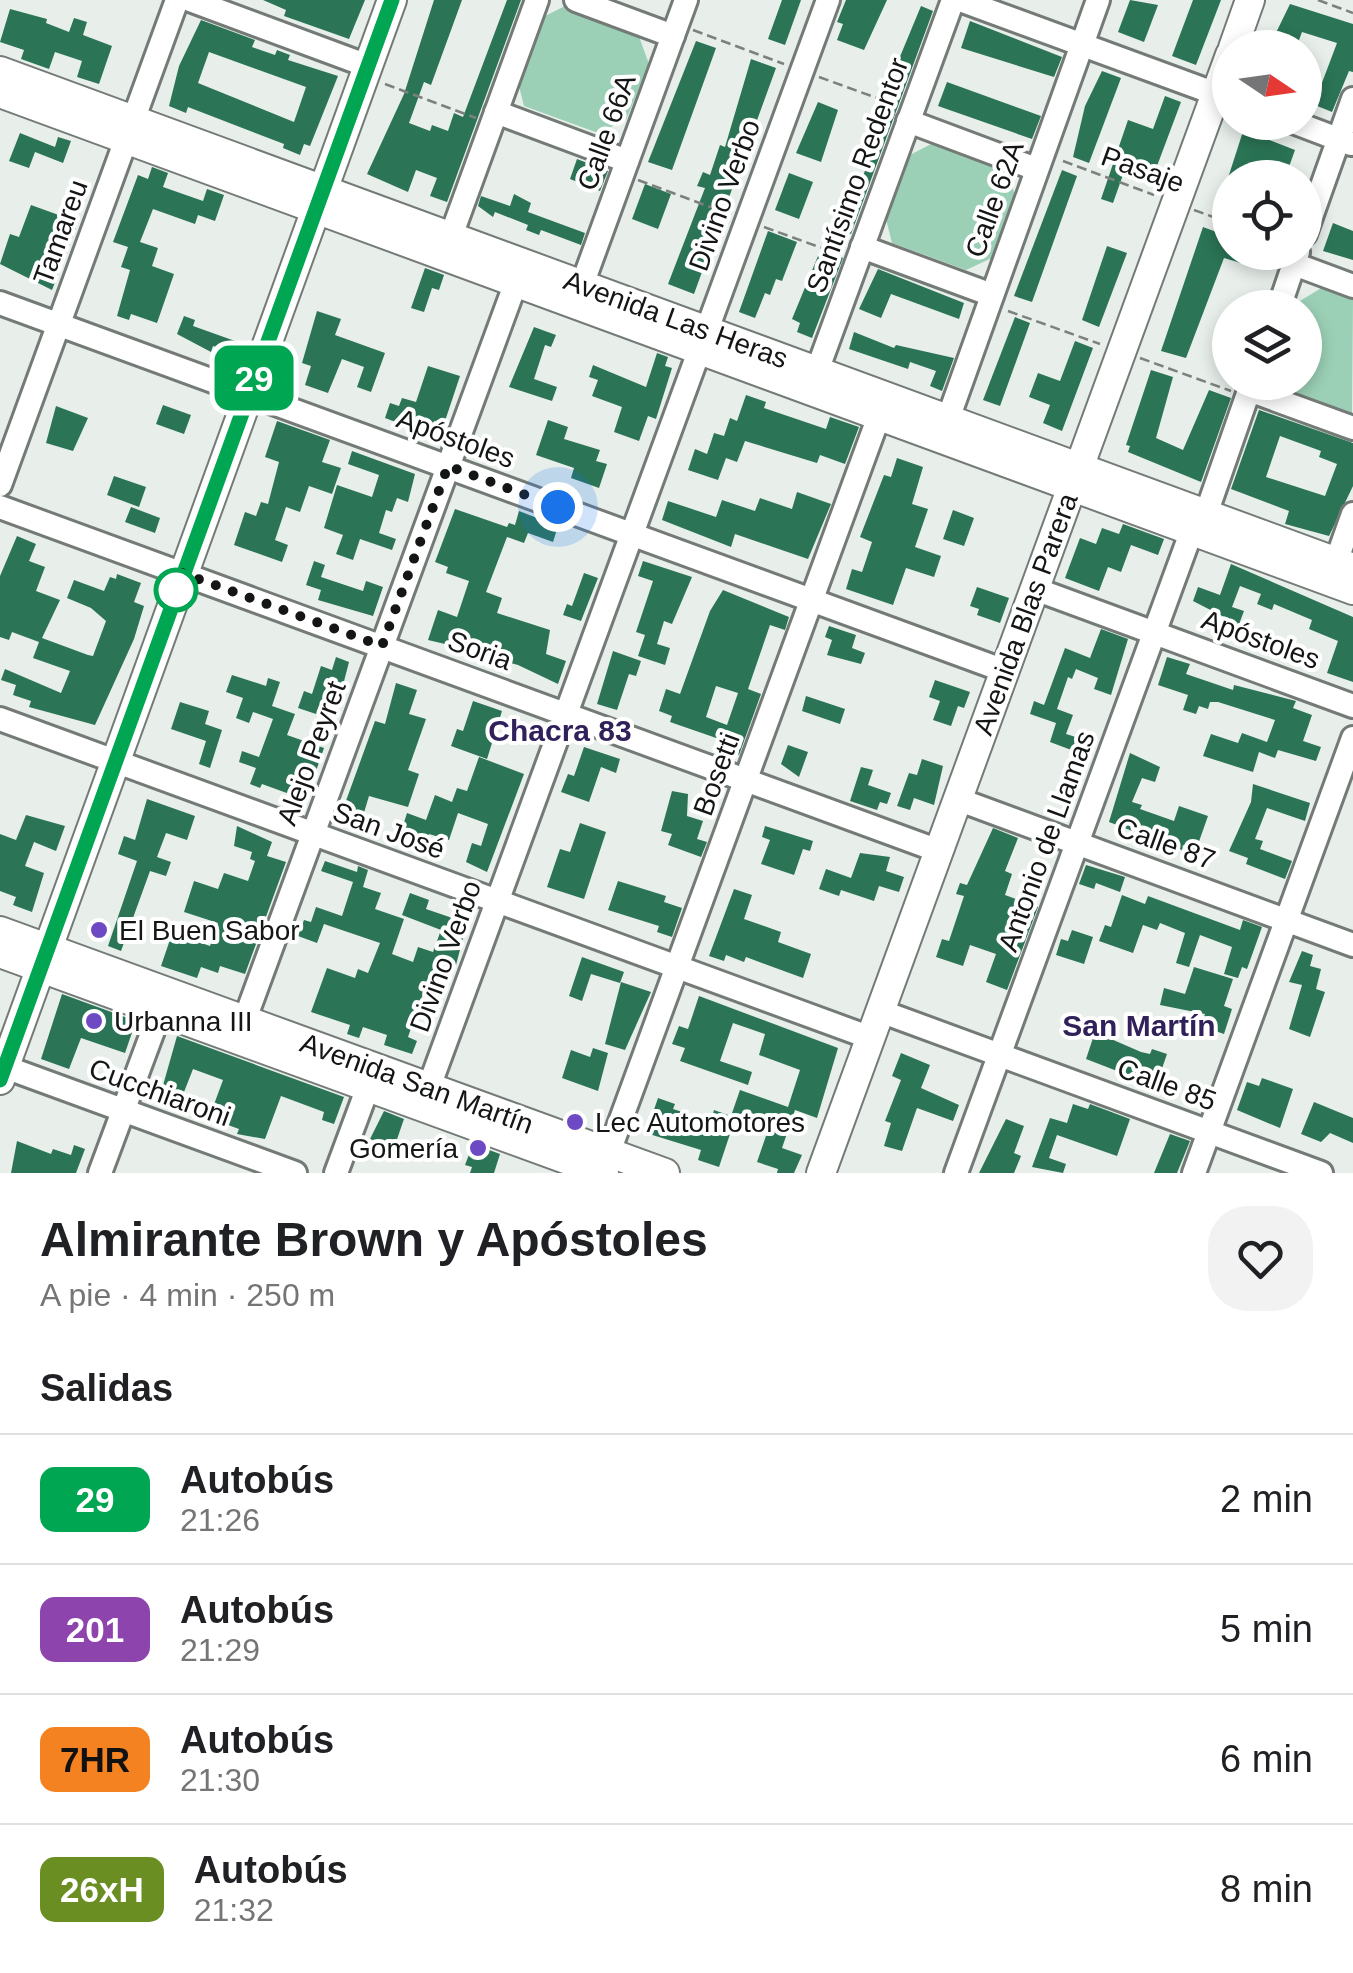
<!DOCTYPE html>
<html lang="es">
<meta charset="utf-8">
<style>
:root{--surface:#fff;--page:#f2f2f2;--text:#202124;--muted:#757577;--line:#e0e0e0}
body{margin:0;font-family:Helvetica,sans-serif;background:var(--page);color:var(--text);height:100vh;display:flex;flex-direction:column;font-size:38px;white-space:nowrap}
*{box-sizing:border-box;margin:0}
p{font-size:32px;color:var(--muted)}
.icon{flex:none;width:55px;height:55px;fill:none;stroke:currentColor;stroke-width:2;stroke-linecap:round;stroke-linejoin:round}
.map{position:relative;height:1173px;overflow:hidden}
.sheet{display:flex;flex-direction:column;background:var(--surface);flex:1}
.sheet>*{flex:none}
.badge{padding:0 20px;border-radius:15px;font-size:35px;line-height:65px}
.needle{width:65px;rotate:103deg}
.buttons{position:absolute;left:1212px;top:30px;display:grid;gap:20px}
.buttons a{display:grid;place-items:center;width:110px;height:110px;border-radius:50%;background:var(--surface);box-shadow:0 5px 15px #0003;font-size:50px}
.you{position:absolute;width:50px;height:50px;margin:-25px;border:8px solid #fff;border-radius:50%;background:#1a73e8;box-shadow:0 0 0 15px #1a73e833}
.map>.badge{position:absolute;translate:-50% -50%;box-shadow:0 0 0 5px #fff}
h2{padding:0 40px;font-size:38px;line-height:90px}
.round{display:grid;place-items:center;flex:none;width:105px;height:105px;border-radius:40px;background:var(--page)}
.overview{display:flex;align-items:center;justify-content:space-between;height:170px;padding:0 40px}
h1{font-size:48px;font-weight:800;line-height:75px}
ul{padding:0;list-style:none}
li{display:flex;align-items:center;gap:30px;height:130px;padding:0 40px;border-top:2px solid var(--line)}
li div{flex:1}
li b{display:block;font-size:38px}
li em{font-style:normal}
li .badge{min-width:110px;font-weight:700;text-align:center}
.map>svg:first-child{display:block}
</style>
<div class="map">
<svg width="1353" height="1173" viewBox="0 0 1353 1173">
<rect width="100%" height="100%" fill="#e8efeb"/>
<g fill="#9bd0b6">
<polygon points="569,4 637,31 649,64 626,120 598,133 524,106 516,74 537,20"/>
<polygon points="937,141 1006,168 1017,201 994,257 966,270 892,243 884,211 906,157"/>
<polygon points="1323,287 1353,299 1352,416 1278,389 1276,383 1305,382 1305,308 1290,307"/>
</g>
<g fill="#2b7456" fill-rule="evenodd">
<polygon points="263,0 365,0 349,39 284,16 286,10"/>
<polygon points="434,0 462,0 431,85 424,82 409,123 430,131 432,125 448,131 454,113 463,117 507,0 521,0 447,202 430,196 437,178 416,170 408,192 367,174 404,94"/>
<polygon points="782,0 801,0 785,45 768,39"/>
<polygon points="846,0 887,0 864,50 837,40 843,24 837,22"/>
<polygon points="1130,0 1158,5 1144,42 1118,32"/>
<polygon points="1193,0 1221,0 1196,65 1172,56"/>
<polygon points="1290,4 1353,24 1353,72 1349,71 1332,112 1305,101 1305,82 1320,88 1337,43 1302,32 1296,48 1273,39"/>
<polygon points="921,6 933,11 851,234 835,227 847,195 854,198 875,146 894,90 887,88"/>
<polygon points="10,9 47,19 46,23 69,32 74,18 87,22 83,35 112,46 99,84 77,77 82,61 55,52 49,69 21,59 24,50 0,42"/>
<path d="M201,20L255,40L252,47L275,55L277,50L290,55L288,60L338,76L310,146L304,144L300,155L283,148L284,144L188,107L186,113L169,106L179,66ZM209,52L306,87L294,122L198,83Z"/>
<polygon points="970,21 1062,57 1054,77 961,48"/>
<polygon points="696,41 716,48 672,170 648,162"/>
<polygon points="751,59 776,68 694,294 668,284 705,188 697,186 703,172 710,175 720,145 725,147"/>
<polygon points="1102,71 1121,78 1089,163 1073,157 1085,106"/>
<polygon points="947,82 1041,116 1032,139 938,106"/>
<polygon points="1165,96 1181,102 1151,182 1124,172 1113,203 1101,199 1128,120 1153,129"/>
<polygon points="818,102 838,110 821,162 796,153"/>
<polygon points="1246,122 1271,129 1267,139 1295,150 1285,178 1228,178"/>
<polygon points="20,133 55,147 58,137 71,141 63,163 35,152 29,168 9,161"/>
<polygon points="577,159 608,171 600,191 570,179"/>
<polygon points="152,167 168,173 163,187 203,201 207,189 224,195 215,221 198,215 195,224 153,209 140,242 158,248 152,266 174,274 157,323 131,314 129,320 117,316 130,270 121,267 128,247 113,242 138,175 148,179"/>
<polygon points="1062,170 1077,176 1032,302 1014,296"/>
<polygon points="789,173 813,182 799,219 775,210"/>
<polygon points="645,184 671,194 658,229 632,219"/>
<polygon points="514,194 531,203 528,212 585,233 581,245 541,230 539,235 526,230 528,225 495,212 493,217 478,206 481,196 510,206"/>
<polygon points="31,205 78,222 52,290 0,264 10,234 19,237"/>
<polygon points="1333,223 1353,231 1353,260 1323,251"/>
<polygon points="1203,227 1230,237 1230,252 1255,252 1251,266 1224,258 1186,358 1161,351"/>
<polygon points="768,231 797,242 782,281 776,279 770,295 765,293 755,318 739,312"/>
<polygon points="1107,246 1127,253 1099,327 1082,320"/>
<polygon points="828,252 843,258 812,338 797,332 800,323 792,319 818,256 825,259"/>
<polygon points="425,268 444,275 439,290 432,288 424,312 411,308"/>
<polygon points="878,269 964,303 959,319 891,294 881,318 859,309"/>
<polygon points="317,311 341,319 335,335 385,353 371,392 357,387 364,367 342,359 328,393 305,385 311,366 302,363"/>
<polygon points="184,316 195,320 193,326 235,341 231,353 213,346 211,352 177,334"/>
<polygon points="1015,317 1030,323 1000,406 983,400"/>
<polygon points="534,327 556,335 551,347 545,345 534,379 557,387 552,401 509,387"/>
<polygon points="854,332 894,348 896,345 954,358 942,391 930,386 936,371 910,362 908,369 849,349"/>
<polygon points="1075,341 1093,348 1062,431 1043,423 1050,405 1029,397 1038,373 1060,381"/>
<polygon points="657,353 668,357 665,366 672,368 656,419 648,416 639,441 614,432 622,407 592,396 598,380 589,377 593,365 646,387"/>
<polygon points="428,366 460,376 444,424 434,421 430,435 385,418 390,403 399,406 402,398 416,402"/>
<polygon points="1151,370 1173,377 1156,438 1183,450 1209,390 1231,398 1201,482 1128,452 1130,446 1126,445"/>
<polygon points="746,395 766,402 764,408 826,429 830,417 859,427 845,464 820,455 817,463 745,441 737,462 726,458 718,480 688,470 695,449 707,454 714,433 724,436 730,418 737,421"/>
<polygon points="163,405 191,415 184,434 156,424"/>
<polygon points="56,406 88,418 73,451 46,443"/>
<path d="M1259,410L1353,443V486L1329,536L1285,524L1289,511L1231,489ZM1280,436L1321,451L1319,457L1337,464L1325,496L1266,477Z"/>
<polygon points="548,420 568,427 564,439 600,450 596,461 607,464 599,488 571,478 574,468 536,455"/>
<polygon points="277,421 330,440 322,462 341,468 332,494 309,486 300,512 286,507 275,540 288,545 282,562 234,545 245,512 256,516 261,502 268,504 279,462 265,457"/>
<polygon points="352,451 415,474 408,502 397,498 392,512 386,510 379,533 396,539 392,550 360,539 353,560 336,554 343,535 324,528 337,485 372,497 379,475 348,464"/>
<polygon points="897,458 923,467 912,504 928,509 915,547 941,556 934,577 906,568 893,605 846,589 852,569 862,572 872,542 860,537 884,475 891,477"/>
<polygon points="114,476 146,487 139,507 107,495"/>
<polygon points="797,492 831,504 808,559 735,534 731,547 662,520 668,501 716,517 722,500 755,511 760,498 792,509"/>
<polygon points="131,507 160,518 155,533 125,522"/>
<polygon points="455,509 507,527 509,523 515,525 519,511 558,526 553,542 528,533 524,543 507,537 486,592 502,598 497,613 550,630 546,654 566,661 558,684 518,665 482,655 481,659 464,653 466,649 428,640 438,610 457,617 469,581 446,573 448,567 435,562"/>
<polygon points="953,510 974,518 964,546 943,539"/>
<polygon points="1123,524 1164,539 1158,555 1131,545 1121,572 1108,567 1099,591 1065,578 1080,538 1096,544 1102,528 1119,534"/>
<polygon points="17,536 36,544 29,561 45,567 36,591 60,600 42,638 88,655 93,656 106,621 91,608 67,598 74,580 104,591 110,577 116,579 117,574 141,583 134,602 144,606 134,639 95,725 29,707 31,701 13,695 16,685 1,680 5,669 61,693 70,671 33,658 39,642 12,632 9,640 0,637 0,576"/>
<polygon points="314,561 325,565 321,577 363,591 366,581 383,587 373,616 318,600 321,590 306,585"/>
<polygon points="643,561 692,577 672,624 664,621 657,644 670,648 665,665 638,656 645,635 636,632 653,581 638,576"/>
<polygon points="1231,564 1353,617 1353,682 1327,673 1338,641 1309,629 1312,620 1274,604 1272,610 1257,604 1261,594 1240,586 1232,607 1244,611 1235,635 1223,631 1228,619 1193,601 1198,587 1220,595"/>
<polygon points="584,573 598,578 581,621 563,615 567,604 572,606"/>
<polygon points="977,587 1009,598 1000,623 977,615 979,609 970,606"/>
<path d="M723,590L789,617L785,630L770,625L748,689L761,694L739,755L719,748L722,740L670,722L672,716L659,711L666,689L680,694L710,611ZM716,686L738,693L727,725L706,717Z"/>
<polygon points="829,626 856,635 852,648 865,653 861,664 827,655 832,640 825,637"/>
<polygon points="1101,629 1128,639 1111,695 1094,689 1098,678 1076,669 1072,679 1068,677 1057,709 1073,715 1066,734 1079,738 1074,751 1050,742 1056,723 1030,714 1034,701 1044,705 1065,648 1090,658"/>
<polygon points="613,651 641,661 636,676 629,674 617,710 597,704"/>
<polygon points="336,657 349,662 334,720 298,708 304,691 312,694 321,666 332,670"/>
<polygon points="1167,657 1190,664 1186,674 1233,690 1234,685 1296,701 1293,708 1312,715 1303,741 1321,747 1316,761 1278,750 1275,758 1259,752 1253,772 1203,756 1211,734 1238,743 1242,733 1267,742 1275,720 1218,702 1210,702 1208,709 1199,706 1196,714 1183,710 1188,695 1158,685"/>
<polygon points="232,675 266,686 268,678 280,682 272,706 295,714 287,735 324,748 306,800 262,784 260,788 250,784 256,768 239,762 242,751 259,757 273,719 253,712 249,723 236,718 243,698 226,692"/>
<polygon points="935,680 970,692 964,708 958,706 951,726 933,720 940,701 929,697"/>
<polygon points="396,683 417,690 409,714 426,719 408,770 419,774 408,807 369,796 363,816 343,809 375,721 385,724"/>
<polygon points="806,696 845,709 840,724 802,711"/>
<polygon points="473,701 502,711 487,759 451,746 457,729 463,731"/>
<polygon points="180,702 209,711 205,724 222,730 210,768 199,764 206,741 171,729"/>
<polygon points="788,745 808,752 799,777 781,764"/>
<polygon points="584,747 620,759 616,773 601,767 589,802 561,792 568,774 574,776"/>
<polygon points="1130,753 1160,767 1155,782 1142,778 1132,802 1142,805 1140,809 1174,821 1179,806 1208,816 1196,850 1183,845 1182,850 1109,822"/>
<polygon points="479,757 524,774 487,872 466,862 472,843 481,846 488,824 458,813 449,840 429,834 426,844 400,835 407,813 426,820 435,795 452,802 457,788 467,791"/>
<polygon points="922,759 943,766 934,805 914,798 910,810 897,806 909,773 917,775"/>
<polygon points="861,767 873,770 868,785 891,793 887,804 880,802 877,810 850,801"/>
<polygon points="1253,784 1310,803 1305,821 1267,808 1255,839 1263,841 1260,849 1292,861 1285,879 1246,864 1248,858 1229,851 1251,802"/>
<polygon points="672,791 688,794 687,816 703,821 697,839 707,842 701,857 668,845 672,834 661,831"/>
<polygon points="147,799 195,816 187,840 166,833 157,857 171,862 166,876 150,871 121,951 108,946 137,861 118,854 124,836 135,840"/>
<polygon points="26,815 65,826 56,851 34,842 25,866 44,873 32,912 13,905 16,897 0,891 0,834 16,840"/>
<polygon points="580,823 606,832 584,899 547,887 560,849 570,852"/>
<polygon points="237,826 272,842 267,856 286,862 245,974 220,966 218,973 201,967 197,978 161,966 175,925 187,929 184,937 210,946 218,923 184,912 194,881 218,889 224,873 248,881 255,861 250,859 252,852 234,846"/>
<polygon points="765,826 813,841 810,851 803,849 794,875 761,864 770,840 762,837"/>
<polygon points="993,828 1018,838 1005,871 1012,874 1005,895 1038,907 1007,990 986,982 996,954 970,945 963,966 936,957 942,939 949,941 964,896 956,894 960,883 967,885"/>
<polygon points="860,853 890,857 886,871 904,877 899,892 879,886 874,901 841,890 839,896 819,889 826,869 851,878"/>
<polygon points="325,861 357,872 358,866 368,870 363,887 381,893 375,909 404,919 392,954 413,962 418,947 433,952 441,930 402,915 410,893 429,900 426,909 467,923 456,965 449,963 441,987 427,982 408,1037 417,1041 412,1054 384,1045 387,1035 363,1027 359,1038 347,1034 350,1025 311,1012 327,968 355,978 358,969 368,973 380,943 324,924 317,943 298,936 304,920 311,922 316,907 342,916 353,882 321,871"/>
<polygon points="1086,865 1125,877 1120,892 1096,883 1094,889 1079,884"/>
<polygon points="618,881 666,896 664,902 682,908 672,937 657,932 659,926 608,910"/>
<polygon points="734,889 752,895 744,919 781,932 778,942 811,954 803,978 746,957 744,962 726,955 724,961 709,956"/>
<polygon points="1122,895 1145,904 1148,896 1240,930 1243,920 1262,927 1247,969 1242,967 1238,978 1224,974 1232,947 1200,935 1189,967 1176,963 1185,933 1160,923 1157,930 1143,925 1133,953 1099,941 1105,925 1111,927"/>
<polygon points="1072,930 1093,937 1084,964 1056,955 1061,939 1068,941"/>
<polygon points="1302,951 1313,955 1310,966 1321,969 1316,989 1325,992 1310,1037 1289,1029 1302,985 1289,982"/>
<polygon points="582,957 624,972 620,983 591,974 582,1001 569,996"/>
<polygon points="1194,967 1233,979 1224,1006 1232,1009 1224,1034 1201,1026 1205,1014 1160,1005 1164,988 1185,994"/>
<polygon points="621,982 651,992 625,1050 605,1044"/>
<polygon points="62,994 136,1021 125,1053 81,1038 69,1069 41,1059"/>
<polygon points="699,996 838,1048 817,1118 795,1110 782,1148 802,1155 794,1173 777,1173 778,1169 757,1162 767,1133 734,1122 719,1167 698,1160 701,1150 646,1133 658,1098 675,1104 673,1109 711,1121 714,1110 731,1116 740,1090 788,1107 800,1070 759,1055 765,1034 733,1023 720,1061 752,1072 748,1085 680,1061 685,1048 672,1044 679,1026 688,1029"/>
<polygon points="1095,1032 1141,1052 1150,1054 1152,1049 1167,1054 1156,1086 1086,1059"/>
<polygon points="177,1036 344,1097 334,1124 322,1120 324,1112 281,1096 265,1139 237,1134 239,1129 209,1118 223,1080 193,1069 177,1110 158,1103"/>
<polygon points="593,1048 608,1053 598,1091 562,1078 571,1050 590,1057"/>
<polygon points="901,1053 930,1065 921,1088 959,1105 953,1121 917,1108 902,1151 884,1146 891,1123 885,1121 901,1080 892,1076"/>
<polygon points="1262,1078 1293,1089 1280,1128 1237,1110 1247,1082 1259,1086"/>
<polygon points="1314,1102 1353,1118 1353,1143 1330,1133 1321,1142 1301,1134"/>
<polygon points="1073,1104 1088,1109 1090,1104 1130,1119 1117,1156 1057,1135 1049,1158 1066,1164 1063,1173 1032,1167 1050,1118 1067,1123"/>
<polygon points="384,1111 404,1119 394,1148 370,1139"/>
<polygon points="1006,1119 1024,1126 1014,1153 1021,1156 1014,1173 979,1173"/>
<polygon points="1170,1134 1190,1141 1177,1173 1154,1173"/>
<polygon points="17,1141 51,1154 53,1149 71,1155 74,1145 85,1149 76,1173 11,1173"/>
<polygon points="473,1144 500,1154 494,1173 470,1173 472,1167 465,1165"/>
</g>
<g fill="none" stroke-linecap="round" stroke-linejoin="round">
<defs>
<g id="minor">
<polyline points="190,0 368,66"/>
<polyline points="576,0 673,36"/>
<polyline points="960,0 1230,99"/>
<polyline points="496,112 627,161"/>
<polyline points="908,121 1036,169"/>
<polyline points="1293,122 1351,144"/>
<polyline points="1305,234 1353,99"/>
<polyline points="451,236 537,0"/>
<polyline points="862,247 992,295"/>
<polyline points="1294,264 1353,286"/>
<polyline points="582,285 686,0"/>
<polyline points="0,303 1005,671"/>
<polyline points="1279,308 1298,252"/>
<polyline points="817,371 953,0"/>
<polyline points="1249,390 1353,428"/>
<polyline points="948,419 1098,0"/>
<polyline points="0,485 177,0"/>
<polyline points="0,507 939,851"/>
<polyline points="1206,514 1252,382"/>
<polyline points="1336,562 1353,514"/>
<polyline points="1035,589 1353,706"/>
<polyline points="0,719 871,1038"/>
<polyline points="957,799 1353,945"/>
<polyline points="880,1011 1321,1173"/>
<polyline points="245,1019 516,282"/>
<polyline points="5,1067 295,1173"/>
<polyline points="429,1087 828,0"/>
<polyline points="609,1152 879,416"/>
<polyline points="100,1173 160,1012"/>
<polyline points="336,1173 368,1087"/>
<polyline points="956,1173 1192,530"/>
<polyline points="1194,1173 1353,738"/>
</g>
<g id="major">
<polyline points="1233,48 1250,0"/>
<polyline points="0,71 1353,568"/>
<polyline points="0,93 1353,590"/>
<polyline points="0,931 665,1173"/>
<polyline points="0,953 604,1173"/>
<polyline points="0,1080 392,0"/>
<polyline points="821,1173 1230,55"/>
</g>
</defs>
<use href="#minor" stroke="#747b77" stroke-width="28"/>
<use href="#major" stroke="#747b77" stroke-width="32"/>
<g stroke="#7c817e" stroke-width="2.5" stroke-dasharray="10 5" stroke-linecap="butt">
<polyline points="1318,0 1353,13"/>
<polyline points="693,30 784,64"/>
<polyline points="819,77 896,105"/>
<polyline points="385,84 476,118"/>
<polyline points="1063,161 1154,195"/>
<polyline points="638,180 729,214"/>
<polyline points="1194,210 1230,223"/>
<polyline points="764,227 841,255"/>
<polyline points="1008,311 1100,344"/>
<polyline points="1140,358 1231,391"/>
</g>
<use href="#minor" stroke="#fff" stroke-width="22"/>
<use href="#major" stroke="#fff" stroke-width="28"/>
</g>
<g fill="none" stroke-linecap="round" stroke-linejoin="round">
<defs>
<polyline id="line" points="0,1080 392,0"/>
</defs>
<use href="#line" stroke="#fff" stroke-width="22"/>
<use href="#line" stroke="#00a651" stroke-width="15"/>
<polyline stroke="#141615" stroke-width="10" stroke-dasharray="0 18" points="176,590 182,573 382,646 448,466 558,507"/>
</g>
<circle fill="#fff" stroke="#00a651" stroke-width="5" cx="176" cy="590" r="20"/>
<g fill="#6d4ac3" stroke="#fff" stroke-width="4">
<circle cx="99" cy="930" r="10"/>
<circle cx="94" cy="1021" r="10"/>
<circle cx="575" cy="1122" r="10"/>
<circle cx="478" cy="1148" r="10"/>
</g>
<g text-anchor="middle" stroke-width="8" stroke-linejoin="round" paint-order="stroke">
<g font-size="28" fill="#141615" stroke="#fff">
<text transform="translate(606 132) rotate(-70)" y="10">Calle 66A</text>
<text transform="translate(1143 169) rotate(20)" y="10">Pasaje</text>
<text transform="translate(857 175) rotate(-70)" y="10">Santísimo Redentor</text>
<text transform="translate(724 195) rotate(-70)" y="10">Divino Verbo</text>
<text transform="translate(994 199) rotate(-70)" y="10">Calle 62A</text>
<text transform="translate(60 232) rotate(-70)" y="10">Tamareu</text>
<text transform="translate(676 319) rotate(20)" y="10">Avenida Las Heras</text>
<text transform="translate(456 438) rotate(20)" y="10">Apóstoles</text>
<text transform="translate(1025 614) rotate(-70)" y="10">Avenida Blas Parera</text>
<text transform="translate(1261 639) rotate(20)" y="10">Apóstoles</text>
<text transform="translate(480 650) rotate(20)" y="10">Soria</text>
<text transform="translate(311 753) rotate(-70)" y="10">Alejo Peyret</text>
<text transform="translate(716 774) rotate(-70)" y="10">Bosetti</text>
<text transform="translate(389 830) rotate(20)" y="10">San José</text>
<text transform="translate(1046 841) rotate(-70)" y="10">Antonio de Llamas</text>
<text transform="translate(1166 843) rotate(20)" y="10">Calle 87</text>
<text transform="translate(445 956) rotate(-70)" y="10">Divino Verbo</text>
<text transform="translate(417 1083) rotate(20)" y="10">Avenida San Martín</text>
<text transform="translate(1167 1084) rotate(20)" y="10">Calle 85</text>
<text transform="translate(160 1092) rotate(20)" y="10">Cucchiaroni</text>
</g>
<g font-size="28" fill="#141615" stroke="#fff" text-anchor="start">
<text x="119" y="940">El Buen Sabor</text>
<text x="114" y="1031">Urbanna III</text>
<text x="595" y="1132">Lec Automotores</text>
<text x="458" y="1158" text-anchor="end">Gomería</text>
</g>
<g font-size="30" font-weight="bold" fill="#31215b" stroke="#fff">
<text x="560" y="741">Chacra 83</text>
<text x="1139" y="1036">San Martín</text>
</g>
</g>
</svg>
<div class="buttons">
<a><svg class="needle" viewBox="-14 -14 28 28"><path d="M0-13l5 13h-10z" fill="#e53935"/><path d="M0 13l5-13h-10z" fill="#757577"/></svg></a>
<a><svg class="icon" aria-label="locate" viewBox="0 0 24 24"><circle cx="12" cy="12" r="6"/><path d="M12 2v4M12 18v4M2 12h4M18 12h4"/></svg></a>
<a><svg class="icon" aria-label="layers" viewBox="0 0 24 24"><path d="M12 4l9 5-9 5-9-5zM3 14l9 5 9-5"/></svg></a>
</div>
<div class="you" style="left:558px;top:507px"></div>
<b class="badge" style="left:254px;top:378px;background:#00a651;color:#fff">29</b>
</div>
<section class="sheet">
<div class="overview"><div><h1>Almirante Brown y Apóstoles</h1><p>A pie · 4 min · 250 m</p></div><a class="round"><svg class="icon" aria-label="heart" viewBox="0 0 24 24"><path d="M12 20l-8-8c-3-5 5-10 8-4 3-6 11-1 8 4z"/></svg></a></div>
<h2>Salidas</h2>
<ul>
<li><span class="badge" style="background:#00a651;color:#fff">29</span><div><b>Autobús</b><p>21:26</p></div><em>2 min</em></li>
<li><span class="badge" style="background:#8e44ad;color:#fff">201</span><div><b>Autobús</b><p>21:29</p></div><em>5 min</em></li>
<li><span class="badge" style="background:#f58220;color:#111">7HR</span><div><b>Autobús</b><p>21:30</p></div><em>6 min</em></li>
<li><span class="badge" style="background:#6b8e23;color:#fff">26xH</span><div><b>Autobús</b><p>21:32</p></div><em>8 min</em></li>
</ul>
</section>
